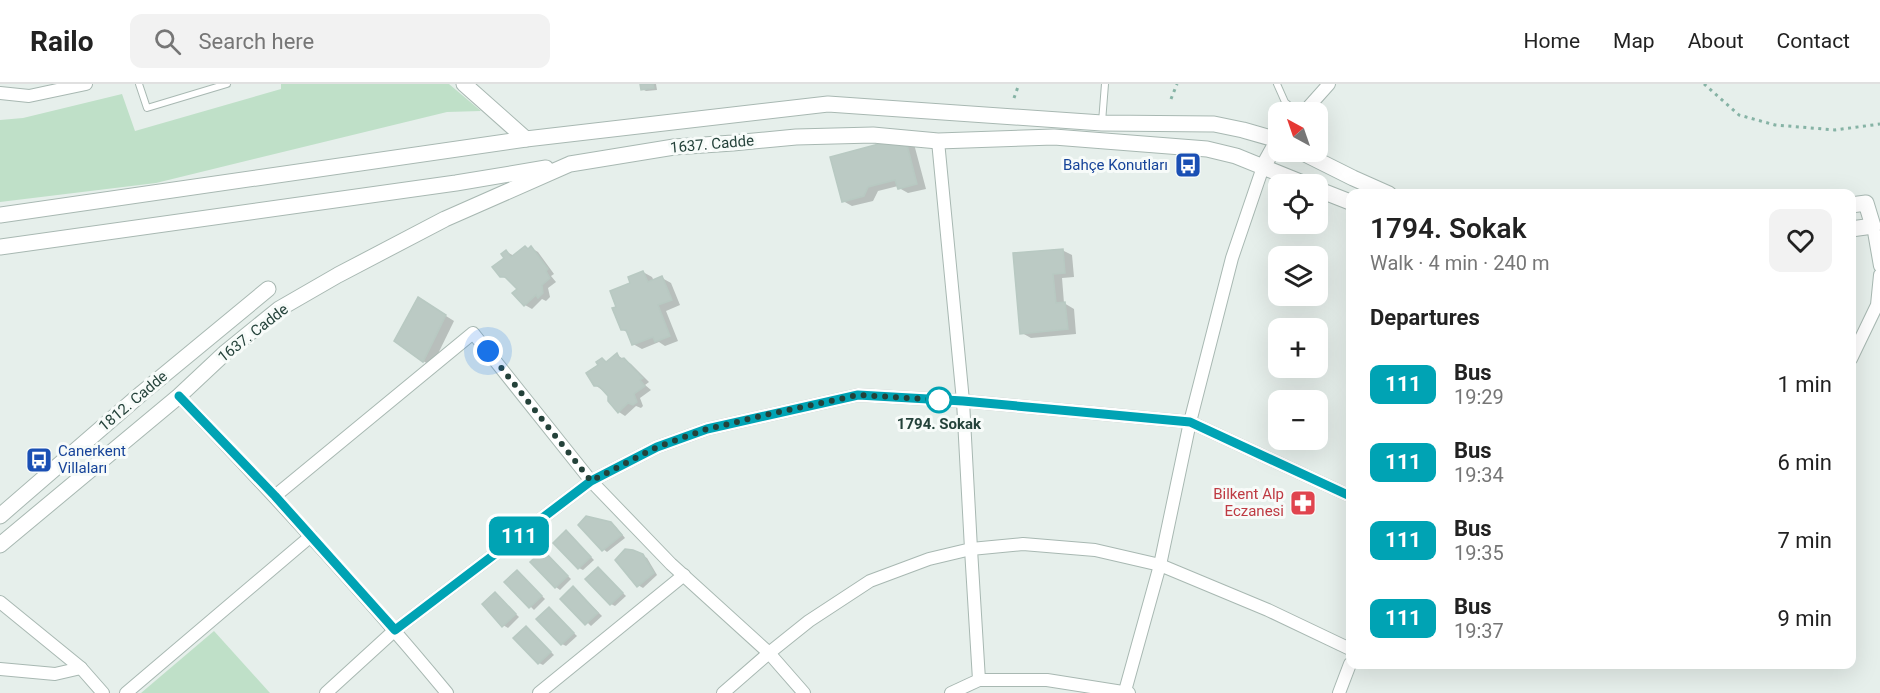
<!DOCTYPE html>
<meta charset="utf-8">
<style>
:root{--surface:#fff;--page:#f2f2f2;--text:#222;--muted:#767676;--line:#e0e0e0}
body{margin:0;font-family:Roboto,sans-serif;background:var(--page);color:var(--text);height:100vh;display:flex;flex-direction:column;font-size:22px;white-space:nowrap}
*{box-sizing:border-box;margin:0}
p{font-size:20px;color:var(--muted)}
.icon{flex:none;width:33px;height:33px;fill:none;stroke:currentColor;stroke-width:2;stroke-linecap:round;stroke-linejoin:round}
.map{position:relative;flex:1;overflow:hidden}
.panel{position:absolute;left:1346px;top:105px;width:510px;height:480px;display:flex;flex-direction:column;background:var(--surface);border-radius:12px;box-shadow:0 6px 24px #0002}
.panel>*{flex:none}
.badge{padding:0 12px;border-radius:9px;font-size:21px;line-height:39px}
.needle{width:39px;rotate:320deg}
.buttons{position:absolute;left:1268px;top:18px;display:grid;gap:12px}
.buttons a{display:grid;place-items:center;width:60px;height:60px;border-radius:12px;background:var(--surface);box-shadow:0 6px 24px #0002;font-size:30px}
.you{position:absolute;width:30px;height:30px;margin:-15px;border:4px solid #fff;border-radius:50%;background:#1a73e8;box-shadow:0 0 0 9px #1a73e833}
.map>.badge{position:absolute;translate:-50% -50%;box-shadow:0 0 0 3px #fff}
h2{padding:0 24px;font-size:22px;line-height:54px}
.round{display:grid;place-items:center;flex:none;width:63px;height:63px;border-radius:12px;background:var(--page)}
.overview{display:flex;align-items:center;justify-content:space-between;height:102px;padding:0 24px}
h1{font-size:28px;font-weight:600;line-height:45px}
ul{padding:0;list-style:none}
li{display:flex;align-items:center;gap:18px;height:78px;padding:0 24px}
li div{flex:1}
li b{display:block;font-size:22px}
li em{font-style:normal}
li .badge{min-width:66px;font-weight:700;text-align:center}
header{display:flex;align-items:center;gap:36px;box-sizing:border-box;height:84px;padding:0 30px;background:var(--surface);border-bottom:2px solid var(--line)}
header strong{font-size:28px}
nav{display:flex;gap:33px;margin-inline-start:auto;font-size:21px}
.search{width:420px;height:54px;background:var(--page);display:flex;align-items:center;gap:15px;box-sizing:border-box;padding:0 21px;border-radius:12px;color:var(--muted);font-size:22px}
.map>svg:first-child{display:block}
</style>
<header>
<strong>Railo</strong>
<div class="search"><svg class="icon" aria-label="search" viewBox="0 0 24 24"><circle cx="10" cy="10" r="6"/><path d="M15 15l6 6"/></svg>Search here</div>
<nav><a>Home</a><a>Map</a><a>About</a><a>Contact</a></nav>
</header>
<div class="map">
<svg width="1880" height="609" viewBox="0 0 1880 609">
<rect width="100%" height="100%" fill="#e6efeb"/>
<g fill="#bfe0c8">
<polygon points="281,0 449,0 481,27 447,28 156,99 0,118 0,36 23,34 122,10 135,47 281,5"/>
<polygon points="214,547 270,609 141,609"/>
</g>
<g fill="#0003">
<polygon points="642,0 656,0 657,6 646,7 642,5"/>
<polygon points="914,60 926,105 908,109 899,104 898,102 878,107 873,117 852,122 843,117 832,74"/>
<polygon points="531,164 538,168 554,190 551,192 556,198 548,204 550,213 546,217 542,215 532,225 525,221 514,209 519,205 510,196 501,192 507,168 514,172"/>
<polygon points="1062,166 1072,171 1074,193 1062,194 1064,219 1074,225 1076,250 1031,254 1022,249"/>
<polygon points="643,188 652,193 654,197 662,194 671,199 680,221 666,227 678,257 665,262 659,258 642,265 633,260 628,249 622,245 618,224 632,200"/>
<polygon points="419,215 454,237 432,282 423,277"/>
<polygon points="617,271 631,280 649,298 645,301 651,306 640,314 643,322 641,324 636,322 625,332 619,328 609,311 595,301 602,275 607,279"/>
<polygon points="611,440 616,443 625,454 607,468 603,465"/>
<polygon points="566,448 594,476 583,486 579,484"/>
<polygon points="633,467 647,474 657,491 643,504 638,501"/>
<polygon points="543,468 571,495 560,506 556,503"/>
<polygon points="598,485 626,512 615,522 611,520"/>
<polygon points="517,488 545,515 534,526 506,498"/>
<polygon points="574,504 602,532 591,542 563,515"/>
<polygon points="495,510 519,533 508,544 503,541"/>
<polygon points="549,525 577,552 566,562 562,560"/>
<polygon points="526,543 554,571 543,581 539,579"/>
</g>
<g fill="#bbcac4" stroke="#b8c9c2" stroke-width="1.5">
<polygon points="640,0 653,0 654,4 641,6"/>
<polygon points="905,53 917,100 898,105 895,96 868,103 864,112 842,118 830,73"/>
<polygon points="525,162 528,165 531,162 548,185 546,187 550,194 542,201 543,209 538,214 536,211 524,222 512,209 517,205 505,193 500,193 492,183 504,174 501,170 506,166 511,173"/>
<polygon points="1063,165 1065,189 1053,190 1056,219 1065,218 1068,245 1020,250 1013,169"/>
<polygon points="643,187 648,198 662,192 672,216 658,221 670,252 655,258 653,253 632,261 626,246 621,246 612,224 616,223 610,207 630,199 628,193"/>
<polygon points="418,213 446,231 423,278 394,257"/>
<polygon points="617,269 620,275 624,274 643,294 640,296 645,302 634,310 637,318 633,321 628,319 618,329 608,317 608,312 599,302 594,302 586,289 598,281 596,278 602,274 606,278"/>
<polygon points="586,432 611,438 622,451 602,467 578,441"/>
<polygon points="566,446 591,473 578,485 553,459"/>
<polygon points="625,465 633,466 643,470 654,489 637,503 615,476"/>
<polygon points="543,466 568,492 555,504 530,478"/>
<polygon points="598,483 623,509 610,521 585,495"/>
<polygon points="517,486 542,512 529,524 504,498"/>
<polygon points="573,502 598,529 585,541 560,515"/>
<polygon points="495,508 516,530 502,543 482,520"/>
<polygon points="549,523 574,549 561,561 536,535"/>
<polygon points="526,542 551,568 538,580 513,554"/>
</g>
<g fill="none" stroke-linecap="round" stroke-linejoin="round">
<defs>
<g id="service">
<polyline points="139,0 147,24 227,0"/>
<polyline points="1277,0 1285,18 1297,28"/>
<polyline points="1102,38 1105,0"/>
</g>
<g id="minor">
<polyline points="0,9 29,12 86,0"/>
<polyline points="1304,28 1329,0"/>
<polyline points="1873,142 1880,182"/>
<polyline points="1851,275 1877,221 1880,191"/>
<path d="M179,312C271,408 362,506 447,609"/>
<polyline points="275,412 473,249 591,397 671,480 769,569 804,609"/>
<polyline points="0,518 81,584 103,609"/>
<polyline points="0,585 55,590 81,584"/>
<polyline points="979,596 1047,596 1129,609"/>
<polyline points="1125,607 1160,481 1268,526 1350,565"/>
<polyline points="126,609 311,452"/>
<polyline points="326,609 395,546 591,397 657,363 707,345 858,311 963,317 1190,338 1350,412"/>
<polyline points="539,609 684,491"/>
<polyline points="723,609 769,569 809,537 870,497 929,475 971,465 963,317 938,57"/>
<polyline points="951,609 979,596 971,465 1023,460 1095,466 1160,481 1190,338 1232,174 1263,83"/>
<polyline points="1339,609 1350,580"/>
</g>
<g id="tertiary">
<polyline points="464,0 526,55"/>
<polyline points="1301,68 1353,94 1389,110"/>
<polyline points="1263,83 1278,56"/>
<polyline points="1317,105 1350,118"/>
<polyline points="1851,121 1866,119 1873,142 1851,145"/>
<polyline points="0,131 526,55 828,20 1102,39 1214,40 1243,46 1278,56"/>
<polyline points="0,163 456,99 546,84"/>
<polyline points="0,432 142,309 268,205"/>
<polyline points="0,461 179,312 226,268 279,225 338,191 445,135 570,80 674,63 733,59 796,53 873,51 938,57 1054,53 1207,65 1236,72 1305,100"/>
</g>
</defs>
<use href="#service" stroke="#a8b8b2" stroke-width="8"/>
<use href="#minor" stroke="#a8b8b2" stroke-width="14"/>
<use href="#tertiary" stroke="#a8b8b2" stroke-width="17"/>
<g stroke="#86b3a5" stroke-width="3" stroke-dasharray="3 4.5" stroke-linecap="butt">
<polyline points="1704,0 1739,31 1775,41 1835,46 1880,40"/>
<polyline points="1014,14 1019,0"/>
<polyline points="1171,15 1177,0"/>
</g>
<use href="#service" stroke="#fff" stroke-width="6"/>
<use href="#minor" stroke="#fff" stroke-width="12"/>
<use href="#tertiary" stroke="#fff" stroke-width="15"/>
</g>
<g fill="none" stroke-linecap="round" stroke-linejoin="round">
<defs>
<polyline id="line" points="179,312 275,412 395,546 591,397 657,363 707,345 858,311 963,317 1190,338 1350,412"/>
</defs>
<use href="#line" stroke="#fff" stroke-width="14"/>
<use href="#line" stroke="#00a3b4" stroke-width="9"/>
<polyline stroke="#24423a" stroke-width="6" stroke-dasharray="0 10.8" points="488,267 591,397 657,363 707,345 770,330 858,311 942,316 939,316"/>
</g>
<defs>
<symbol id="bus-square" viewBox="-11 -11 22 22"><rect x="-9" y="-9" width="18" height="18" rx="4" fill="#1a4fb4" stroke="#f7fbf9"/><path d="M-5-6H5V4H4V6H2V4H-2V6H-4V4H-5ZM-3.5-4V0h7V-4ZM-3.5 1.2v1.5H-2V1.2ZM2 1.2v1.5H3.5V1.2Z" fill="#fff"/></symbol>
<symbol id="pharmacy-square" viewBox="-11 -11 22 22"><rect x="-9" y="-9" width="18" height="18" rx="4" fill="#e0444e" stroke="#f7fbf9"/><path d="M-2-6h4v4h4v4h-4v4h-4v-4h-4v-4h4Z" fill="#fff"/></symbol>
</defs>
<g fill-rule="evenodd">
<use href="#bus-square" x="1173" y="66" width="30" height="30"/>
<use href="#bus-square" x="24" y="361" width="30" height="30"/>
<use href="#pharmacy-square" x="1288" y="404" width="30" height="30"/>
</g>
<circle fill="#fff" stroke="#00a3b4" stroke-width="3" cx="939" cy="316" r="12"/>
<g text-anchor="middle" stroke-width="6" stroke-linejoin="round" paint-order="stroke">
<g font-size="15" fill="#24423a" stroke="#f7fbf9">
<text transform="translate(712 60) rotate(-5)" y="5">1637. Cadde</text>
<text transform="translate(253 249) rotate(-38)" y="5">1637. Cadde</text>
<text transform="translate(133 317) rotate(-40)" y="5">1812. Cadde</text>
</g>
<g font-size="15" fill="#164399" stroke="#f7fbf9" text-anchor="end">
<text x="1168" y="86">Bahçe Konutları</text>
<text x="58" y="372" text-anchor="start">Canerkent<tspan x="58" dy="17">Villaları</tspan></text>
</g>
<g font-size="15" font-weight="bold" fill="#24423a" stroke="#f7fbf9">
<text x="939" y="345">1794. Sokak</text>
</g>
<g font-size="15" fill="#be3a42" stroke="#f7fbf9" text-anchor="end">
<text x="1284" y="415">Bilkent Alp<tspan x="1284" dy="17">Eczanesi</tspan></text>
</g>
</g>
</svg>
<div class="buttons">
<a><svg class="needle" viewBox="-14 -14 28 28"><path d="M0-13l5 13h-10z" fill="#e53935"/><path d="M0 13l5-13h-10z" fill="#767676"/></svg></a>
<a><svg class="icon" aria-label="locate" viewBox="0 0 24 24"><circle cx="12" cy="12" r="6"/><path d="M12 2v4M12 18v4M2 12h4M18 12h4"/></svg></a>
<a><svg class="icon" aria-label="layers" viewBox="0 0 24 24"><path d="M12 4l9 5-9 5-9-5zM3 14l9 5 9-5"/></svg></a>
<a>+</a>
<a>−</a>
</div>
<div class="you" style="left:488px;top:267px"></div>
<b class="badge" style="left:519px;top:452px;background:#00a3b4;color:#fff">111</b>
<section class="panel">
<div class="overview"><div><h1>1794. Sokak</h1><p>Walk · 4 min · 240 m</p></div><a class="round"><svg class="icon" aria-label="heart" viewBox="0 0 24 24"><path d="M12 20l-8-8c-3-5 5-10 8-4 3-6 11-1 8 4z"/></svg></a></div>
<h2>Departures</h2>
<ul>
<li><span class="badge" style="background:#00a3b4;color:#fff">111</span><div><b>Bus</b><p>19:29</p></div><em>1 min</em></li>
<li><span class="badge" style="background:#00a3b4;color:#fff">111</span><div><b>Bus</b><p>19:34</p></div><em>6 min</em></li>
<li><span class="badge" style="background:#00a3b4;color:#fff">111</span><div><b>Bus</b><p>19:35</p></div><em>7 min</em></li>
<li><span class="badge" style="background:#00a3b4;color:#fff">111</span><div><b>Bus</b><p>19:37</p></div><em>9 min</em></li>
</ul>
</section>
</div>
